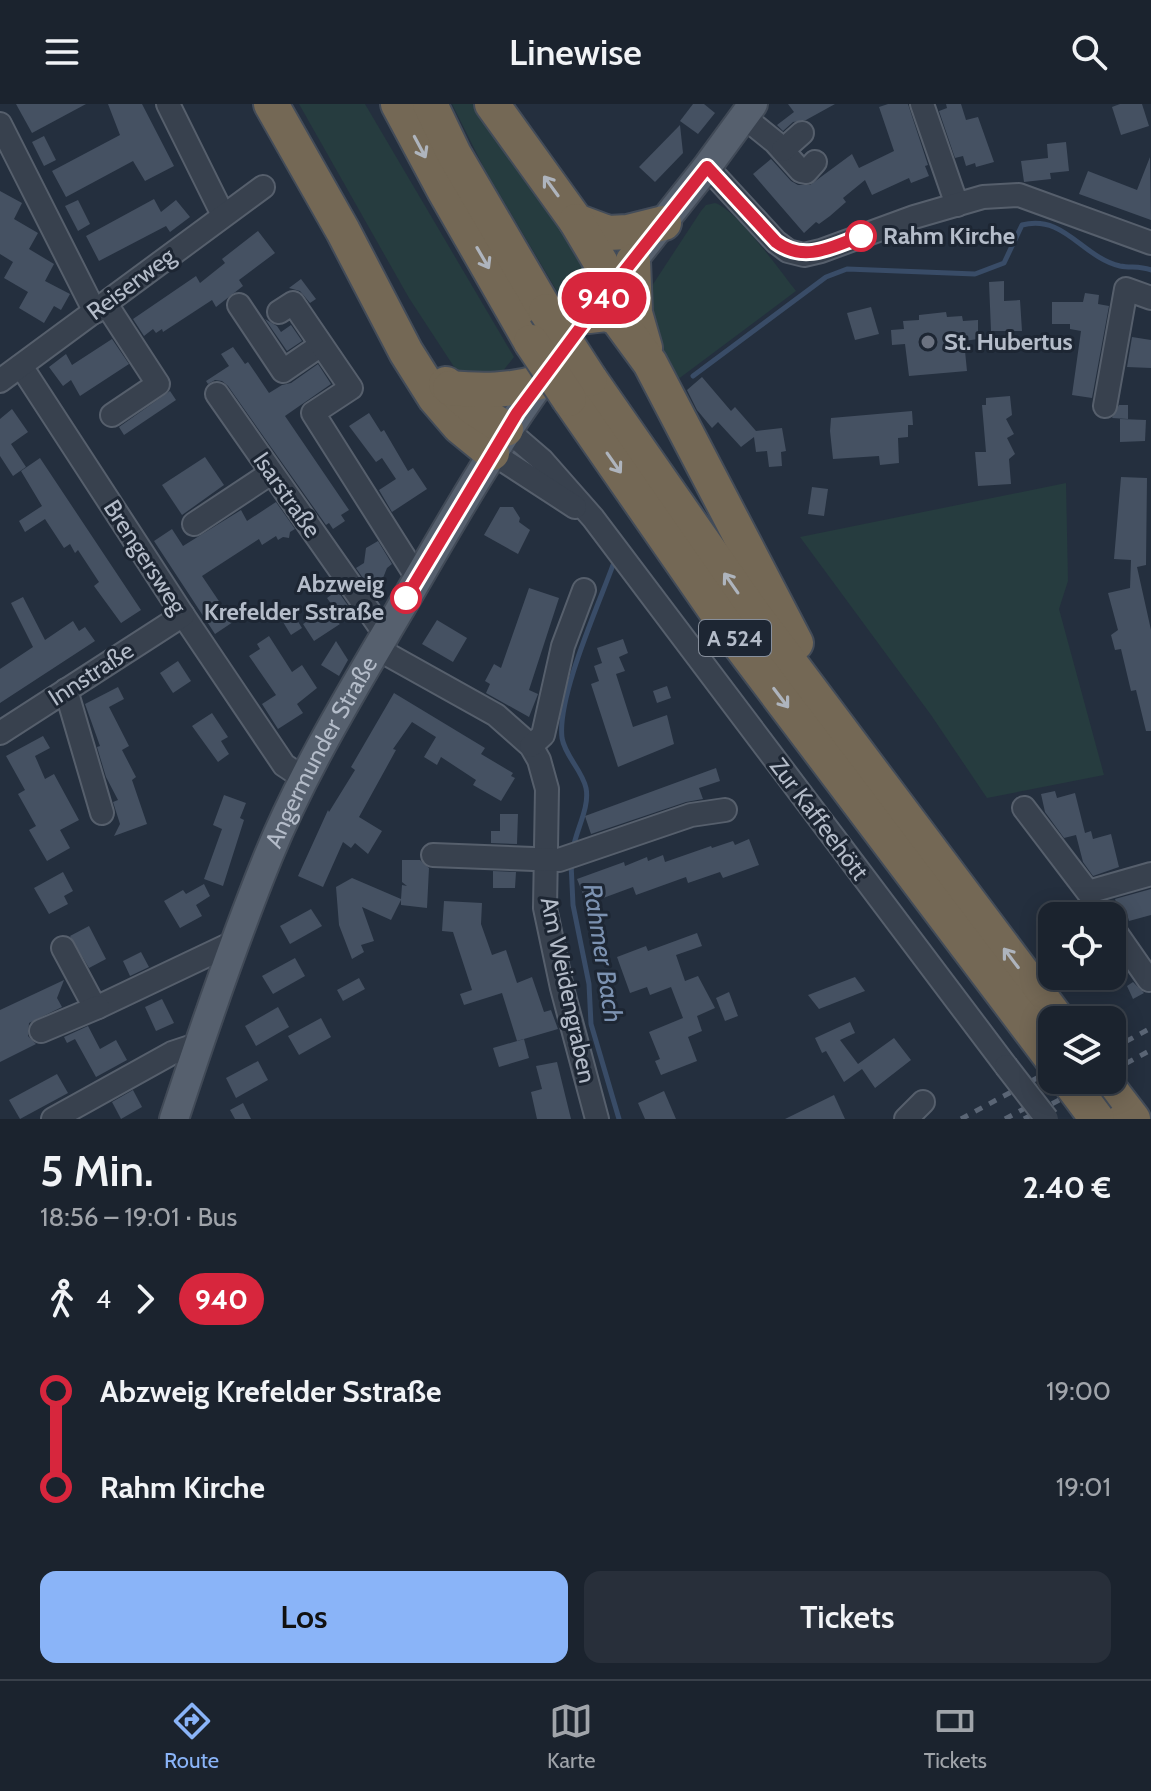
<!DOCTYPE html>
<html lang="de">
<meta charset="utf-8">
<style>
:root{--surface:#1b232e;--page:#282f3a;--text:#f1f3f6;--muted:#a0a4aa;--line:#39404a;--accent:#8ab4f8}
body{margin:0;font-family:Cabin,sans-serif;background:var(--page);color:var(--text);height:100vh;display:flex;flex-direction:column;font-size:30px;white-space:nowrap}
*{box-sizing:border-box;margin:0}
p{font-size:26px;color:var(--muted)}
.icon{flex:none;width:44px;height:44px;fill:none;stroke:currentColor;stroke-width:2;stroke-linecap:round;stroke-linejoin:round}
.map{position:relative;height:1015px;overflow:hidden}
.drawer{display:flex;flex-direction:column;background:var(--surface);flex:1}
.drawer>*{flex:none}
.badge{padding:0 16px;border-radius:26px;font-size:28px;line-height:52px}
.fabs{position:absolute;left:1038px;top:798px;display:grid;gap:16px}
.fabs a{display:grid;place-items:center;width:88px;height:88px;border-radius:16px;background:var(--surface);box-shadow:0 4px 20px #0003,0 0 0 2px var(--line);font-size:40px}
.map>.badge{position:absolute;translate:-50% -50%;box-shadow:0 0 0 4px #fff}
.legs{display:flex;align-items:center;gap:12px;height:88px;padding:0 40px;font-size:26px}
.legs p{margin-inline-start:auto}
.overview{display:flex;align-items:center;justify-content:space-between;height:136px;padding:0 40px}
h1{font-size:44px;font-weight:600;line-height:60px}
.button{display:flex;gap:16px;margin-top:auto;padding:16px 40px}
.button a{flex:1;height:92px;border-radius:16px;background:var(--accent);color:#111;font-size:32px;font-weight:600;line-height:92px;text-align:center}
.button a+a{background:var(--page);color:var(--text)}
ul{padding:0 40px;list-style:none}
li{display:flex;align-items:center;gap:28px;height:96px;font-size:30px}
li i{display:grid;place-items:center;width:12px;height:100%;margin:0 10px;background:currentColor}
li i::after{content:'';width:20px;height:20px;margin:-10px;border:6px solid;border-radius:50%;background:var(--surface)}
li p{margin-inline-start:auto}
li:first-child i{background:linear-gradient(#0000 50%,currentColor 0)}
li:last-child i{background:linear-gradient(currentColor 50%,#0000 0)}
header{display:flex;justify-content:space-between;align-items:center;height:104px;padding:0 40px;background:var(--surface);font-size:36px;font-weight:600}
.dock{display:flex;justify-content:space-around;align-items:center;height:112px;border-top:2px solid var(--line);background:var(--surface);font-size:22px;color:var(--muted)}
.dock a{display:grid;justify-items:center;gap:4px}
.dock .selected{color:var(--accent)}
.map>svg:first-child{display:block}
</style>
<header><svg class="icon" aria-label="menu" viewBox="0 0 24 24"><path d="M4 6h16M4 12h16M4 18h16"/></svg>Linewise<svg class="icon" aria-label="search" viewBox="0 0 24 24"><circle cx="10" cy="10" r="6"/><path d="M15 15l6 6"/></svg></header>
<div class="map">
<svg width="1151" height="1015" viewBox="0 0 1151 1015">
<rect width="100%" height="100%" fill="#242f3e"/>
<g fill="#263c3f">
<polygon points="299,0 365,0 514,253 492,281 460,272 409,194"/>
<polygon points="452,0 484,0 591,155 561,194 484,64"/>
<path d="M715,99C736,105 781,168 796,187L677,276L649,235L642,197L701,107L706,101Z"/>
<polygon points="1066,379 1068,477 1059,505 1104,671 987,694 931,611 800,433"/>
</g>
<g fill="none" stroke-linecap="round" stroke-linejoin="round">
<g stroke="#394c67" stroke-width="5">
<path d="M693,272L826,173L847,165L975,170L1004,159L1022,121C1064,110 1082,153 1120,162C1131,164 1140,162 1151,166"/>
<path d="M573,745C576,726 590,703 586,684C582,666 565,652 562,634C557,593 598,502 613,461"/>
<polyline points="571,759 573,801 589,880 591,920 619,1015"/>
</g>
</g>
<g fill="#455162">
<polygon points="16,0 86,0 32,29"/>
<polygon points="108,0 142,0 174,62 145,77 133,57 66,93 52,67 120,31"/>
<polygon points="693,0 704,0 715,9 698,30 680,17"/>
<polygon points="788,0 835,0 806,16 793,18 783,27 777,21 794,8"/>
<polygon points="888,0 908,0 928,61 925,62 929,72 911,79 909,74 872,91 865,76 843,94 846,98 830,112 819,120 816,118 804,129 753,70 771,55 791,77 798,81 810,81 852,50 859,64 894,47 879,3"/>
<polygon points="946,0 961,0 966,16 978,13 994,58 976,63 975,59 966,62 963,52 955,54 939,7 947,4"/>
<polygon points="1120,0 1142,0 1149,22 1121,31 1112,3"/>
<polygon points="680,21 683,49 655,78 639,63"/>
<polygon points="44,32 56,56 44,62 32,38"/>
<polygon points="1066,38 1069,67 1050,69 1051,75 1024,78 1021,57 1048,54 1047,40"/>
<polygon points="1150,53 1151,116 1079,90 1088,67 1137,86"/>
<polygon points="0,87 22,99 14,115 38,129 29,145 54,160 45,177 70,190 61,206 54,202 44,219 19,204 28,188 4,174 13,158 0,150"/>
<polygon points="154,95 161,108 176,96 190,113 170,128 166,122 99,157 86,132"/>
<polygon points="78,96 90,120 78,127 65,102"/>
<polygon points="258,127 275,149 239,176 243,182 216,203 212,196 163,228 162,225 156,229 153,225 144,232 133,215 196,172 200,179 225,159 222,155"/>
<polygon points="301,175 316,195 310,199 300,187 289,184"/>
<polygon points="1004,177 1004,197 1020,196 1022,227 991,227 989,178"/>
<polygon points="1085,189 1099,191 1098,200 1109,202 1092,294 1072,291 1081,227 1070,225 1070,220 1052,220 1052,198 1083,198"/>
<polygon points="871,203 879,230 855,236 847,209"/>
<polygon points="946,208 947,213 962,212 963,217 978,216 978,235 964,237 967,267 909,272 905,240 892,241 891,226 904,225 903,217 919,216 919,211"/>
<polygon points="265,215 277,222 281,228 291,221 302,237 287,247"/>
<polygon points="1132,233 1151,236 1151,264 1127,263"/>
<polygon points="112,235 129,260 80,292 71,276 63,282 49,263 66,250 72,261"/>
<polygon points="233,243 245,260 248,258 269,289 282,281 291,279 318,260 331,280 285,312 349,406 341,411 345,417 333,425 329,419 326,421 228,282 222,277 215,276 208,280 206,277 229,262 221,250"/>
<polygon points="702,273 731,307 735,303 756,327 782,324 786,347 781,348 782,362 769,363 767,347 756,348 754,333 741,343 718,318 712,324 697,306 687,286"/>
<polygon points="170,287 176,296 124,331 119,323"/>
<polygon points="1010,292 1012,311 1006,315 1014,330 1007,334 1015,350 1009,355 1011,380 978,382 975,348 986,348 982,301 986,301 986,294"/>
<polygon points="1119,301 1128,301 1128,315 1112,314"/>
<polygon points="12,305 28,328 11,340 26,363 13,372 0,352 0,315"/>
<polygon points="912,307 913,321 908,321 908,333 898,334 899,359 880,361 879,352 833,355 830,327 831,314"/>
<polygon points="369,309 381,328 384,326 408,367 413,364 427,385 392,408 379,386 396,375 382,354 376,358 349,322"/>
<polygon points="1120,315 1146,316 1145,337 1120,338"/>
<polygon points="205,353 224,381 182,411 162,381"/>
<polygon points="40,354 141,506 121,519 94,482 99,478 78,446 75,449 70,440 64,444 45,415 25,428 19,417 42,402 21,367"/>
<polygon points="1121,373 1147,374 1146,461 1137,463 1151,526 1151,627 1146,627 1136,586 1131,587 1121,545 1115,546 1111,531 1118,526 1108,489 1130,484 1131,456 1114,455"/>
<polygon points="812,383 828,385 824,412 808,410"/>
<polygon points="276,398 295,425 290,428 289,434 283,433 278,436 276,432 262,441 259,435 202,472 233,518 215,530 154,437 172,425 183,442 241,406 247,417"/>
<polygon points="500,403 513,403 520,414 519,418 530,426 518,450 484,431"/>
<polygon points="378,437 392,460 387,464 383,474 386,478 372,487 356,464 364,459 366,444"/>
<polygon points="333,480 351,506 336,517 340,520 314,537 303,520 332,501 327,494 334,489 330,482"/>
<polygon points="529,484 559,494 529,586 538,590 529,613 486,589 490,580 485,577 494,560 501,564"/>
<polygon points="23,493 45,536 73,517 79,527 85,523 95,537 0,599 0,565 33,543 11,499"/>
<polygon points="294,511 302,524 291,531 283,518"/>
<polygon points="437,516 467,534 453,558 422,540"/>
<polygon points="269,532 292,568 302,561 317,584 297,600 303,609 278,625 262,600 276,591 249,552 260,545 257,540"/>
<polygon points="623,535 628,549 619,553 625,567 616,570 633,623 667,611 674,640 618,663 591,580 599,577 594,562 602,559 597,544"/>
<polygon points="336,537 348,556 339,572 321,561"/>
<polygon points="178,557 191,577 173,589 160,569"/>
<polygon points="667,582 671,594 657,599 653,587"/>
<polygon points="118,583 124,595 109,603 129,642 122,646 136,673 132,676 147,720 114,732 120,720 113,698 118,696 106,673 97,643 100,642 85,600"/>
<polygon points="394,589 485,644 481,650 513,669 511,672 515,674 501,697 473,681 476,676 441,653 437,661 424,653 436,633 412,618 393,645 396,646 359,713 382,727 368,750 355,739 351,744 343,738 323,783 298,772 328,706 329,708 355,666 351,663"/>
<polygon points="212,609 228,633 221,637 229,650 218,658 192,622"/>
<polygon points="43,632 50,644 35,652 45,675 54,670 79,716 60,726 70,744 47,757 29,726 36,722 18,690 25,686 6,652"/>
<polygon points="716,664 720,677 699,684 703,695 686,698 591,730 585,712"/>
<polygon points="1055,687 1057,694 1075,689 1085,729 1091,727 1093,735 1111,730 1119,763 1093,772 1083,758 1076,731 1064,734 1045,708 1041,690"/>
<polygon points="224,691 246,699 240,714 244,716 223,782 204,775 222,725 213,721"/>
<polygon points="500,710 518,710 517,740 491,739 491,727 500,727"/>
<polygon points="749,735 759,761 723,774 720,768 688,779 686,773 636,791 633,783 587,800 577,775 624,758 625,762 647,753 648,757 663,751 665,758 711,742 712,744 733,737 735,741"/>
<polygon points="402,756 420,756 429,764 427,804 401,801 401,796 391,816 362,803 374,837 361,841 364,848 352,855 339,821 336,783 352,774 401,795 402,781 407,782 402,778"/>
<polygon points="493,767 516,768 515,784 493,784"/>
<polygon points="63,768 73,787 64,792 68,800 49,810 34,784"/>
<polygon points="204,780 210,792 196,801 202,812 180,824 164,797 183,786 186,790"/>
<polygon points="1151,785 1151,811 1129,817 1126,806 1119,808 1115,795"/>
<polygon points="444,797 482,799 481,820 492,851 506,846 517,879 532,873 544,908 551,906 558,925 517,937 502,889 464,901 460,890 472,886 453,828 442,827"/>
<polygon points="311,805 322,822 290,840 280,822"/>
<polygon points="89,822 106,855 89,864 70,832"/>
<polygon points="697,829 702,842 676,851 685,877 698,872 715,904 697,912 702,927 688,933 697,957 661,971 655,957 660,955 649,928 683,914 671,883 650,891 647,883 630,889 617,853 646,842 648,847"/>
<polygon points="141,848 149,863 130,872 123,857"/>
<polygon points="295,854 305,872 273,890 262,872"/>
<polygon points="855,873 865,887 819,905 808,891"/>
<polygon points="359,874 365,885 343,897 337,886"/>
<polygon points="64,876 57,894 62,903 29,919 28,932 36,940 0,958 0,906"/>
<polygon points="1133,878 1144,889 1133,895 1127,882"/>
<polygon points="729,888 738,912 725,917 716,894"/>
<polygon points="162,895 174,919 156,927 145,903"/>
<polygon points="278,903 289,923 256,942 245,922"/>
<polygon points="321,914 331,933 299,951 288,932"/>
<polygon points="850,918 855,929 840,936 858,960 894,934 911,956 875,984 862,965 844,978 826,947 822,949 815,934"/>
<polygon points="88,922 100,945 116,936 127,956 96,973 75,935 67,939 64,933"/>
<polygon points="524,935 529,954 499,963 493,944"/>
<polygon points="258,957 268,976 236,994 226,974"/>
<polygon points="557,958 571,1015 537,1015 531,988 542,985 536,962"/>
<polygon points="57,970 68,989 20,1015 9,996"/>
<polygon points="133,986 142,1003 121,1015 112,998"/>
<polygon points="664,987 676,1015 645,1015 638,999"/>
<polygon points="834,991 845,1015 785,1015"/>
<polygon points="243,999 251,1015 235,1015 230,1006"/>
</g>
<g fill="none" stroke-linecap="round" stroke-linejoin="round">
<defs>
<g id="minor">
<polyline points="168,0 223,111"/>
<polyline points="922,0 957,101"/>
<polyline points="744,13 775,38 801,67 806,68 815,58"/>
<polyline points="0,20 95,208"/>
<polyline points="783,46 802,29"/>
<polyline points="707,63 776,138 788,147 804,151 821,147 914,113 983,93 1019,91 1151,139"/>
<polyline points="106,200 158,280 112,311"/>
<polyline points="239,201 283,267 321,241"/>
<polyline points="279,208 293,199 351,284 313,309 418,475"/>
<polyline points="21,262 183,511 284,661 305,675"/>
<polyline points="0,277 263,83"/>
<polyline points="217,290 385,530"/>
<polyline points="1105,302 1126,185 1151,194"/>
<polyline points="506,325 542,356 593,414 1006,962"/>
<polyline points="492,349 575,403"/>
<polyline points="194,420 271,369"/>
<polyline points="376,544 496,611 531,642 539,656 547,685 545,804 562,884 597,1015"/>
<polyline points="66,586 102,709"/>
<polyline points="0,629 183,511"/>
<polyline points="531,642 543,631 563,542 584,486"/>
<polyline points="1024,704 1088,788 1151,770"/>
<polyline points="433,751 559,756 691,711 725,706"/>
<polyline points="1112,823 1149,876 1151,875"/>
<polyline points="63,844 92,898 98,903 237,837"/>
<polyline points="41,927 98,903"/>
<polyline points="53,1015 172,949 199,940"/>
<polyline points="906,1015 923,998"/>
</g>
<g id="major">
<polyline points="619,174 707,63 753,0"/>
<path id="s1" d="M174,1015C203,927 233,839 268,753C303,667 352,587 399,507C446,427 491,346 546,271"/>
</g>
<g id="highway">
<polyline points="271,0 343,127 406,248 435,294 459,322 492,349"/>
<polyline points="398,0 444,86 531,238"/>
<polyline points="430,0 454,50 546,207"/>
<polyline points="492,0 576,117 608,129 628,128 664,119"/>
<polyline points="576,117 601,159 604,193"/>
<polyline points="633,157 635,209 645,244"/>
<polyline points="589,212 606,210 617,214 650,259 796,539"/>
<polyline points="590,275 752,508 1058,916"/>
<polyline points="446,280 475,305 506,325"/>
<path d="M450,284C482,287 510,287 540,278"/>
<polyline points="569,295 731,529 1052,955"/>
<polyline points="1103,976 1133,1015"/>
</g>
</defs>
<use href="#minor" stroke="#565f6c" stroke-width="26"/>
<use href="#major" stroke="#414a57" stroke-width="32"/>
<use href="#highway" stroke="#434c59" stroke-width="38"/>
<use href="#minor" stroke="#38414e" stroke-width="22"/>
<use href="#major" stroke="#56606e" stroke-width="28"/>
<use href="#highway" stroke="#746855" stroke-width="34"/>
<g stroke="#5a6575" stroke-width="5" stroke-dasharray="8 8" stroke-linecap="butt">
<polyline points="1112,945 1151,924"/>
<polyline points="1112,967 1151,946"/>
<polyline points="961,1015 1052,966"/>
<polyline points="1005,1015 1031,1001"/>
<polyline points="1024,1015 1096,976"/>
</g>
<defs>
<polyline id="minor-bridge" points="1006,962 1047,1015"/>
<g id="highway-bridge">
<polyline points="546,207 590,275"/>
<polyline points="531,238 569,295"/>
<polyline points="1068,976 1097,1015"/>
</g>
</defs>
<use href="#minor-bridge" stroke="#565f6c" stroke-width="26" stroke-linecap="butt"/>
<use href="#highway-bridge" stroke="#434c59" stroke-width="38" stroke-linecap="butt"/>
<use href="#minor-bridge" stroke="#38414e" stroke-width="22"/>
<use href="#highway-bridge" stroke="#746855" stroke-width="34"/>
</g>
<defs><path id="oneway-shaft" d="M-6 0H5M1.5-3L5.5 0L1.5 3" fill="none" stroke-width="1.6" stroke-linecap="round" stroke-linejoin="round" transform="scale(2)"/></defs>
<g stroke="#aeb4bd">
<use href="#oneway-shaft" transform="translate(420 43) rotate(62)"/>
<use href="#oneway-shaft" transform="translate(551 82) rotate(-126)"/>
<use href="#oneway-shaft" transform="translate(483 154) rotate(60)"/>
<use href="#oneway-shaft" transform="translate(614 359) rotate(55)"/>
<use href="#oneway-shaft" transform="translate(731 479) rotate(-125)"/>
<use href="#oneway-shaft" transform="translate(781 594) rotate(53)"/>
<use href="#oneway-shaft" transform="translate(1011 854) rotate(-127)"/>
</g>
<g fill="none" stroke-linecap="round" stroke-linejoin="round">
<defs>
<path id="line-1" d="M406,494L517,309L589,212L707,63L776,138C804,159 832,143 861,132"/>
</defs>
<use href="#line-1" stroke="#fff" stroke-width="18"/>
<use href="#line-1" stroke="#d7263d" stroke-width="12"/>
</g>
<g fill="#fff" stroke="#d7263d" stroke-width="4">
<circle cx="861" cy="132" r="14"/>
<circle cx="406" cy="494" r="14"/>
</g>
<circle fill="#6b7280" stroke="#1d2633" stroke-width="3" cx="928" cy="238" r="8"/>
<g text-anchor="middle" stroke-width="6" stroke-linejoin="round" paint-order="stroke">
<rect fill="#1d2633" stroke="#878f9c" stroke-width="2" x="699" y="516" width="72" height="36" rx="6"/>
<g font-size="22" font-weight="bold" fill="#b4bcc9">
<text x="735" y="542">A 524</text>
</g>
<g font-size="24" font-weight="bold" fill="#b4bcc9" stroke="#1d2633" text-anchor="start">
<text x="883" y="140">Rahm Kirche</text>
<text x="384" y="488" text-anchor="end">Abzweig<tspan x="384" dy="28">Krefelder Sstraße</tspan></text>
</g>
<g font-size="24" fill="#b4bcc9" stroke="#1d2633">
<text transform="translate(131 180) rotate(-37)" y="8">Reiserweg</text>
<text transform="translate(287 391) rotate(55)" y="8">Isarstraße</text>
<text transform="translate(145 453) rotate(57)" y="8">Brengersweg</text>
<text transform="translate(91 570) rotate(-33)" y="8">Innstraße</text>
<text dy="8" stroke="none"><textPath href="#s1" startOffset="396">Angermunder Straße</textPath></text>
<text transform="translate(819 715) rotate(53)" y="8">Zur Kaffeehött</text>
<text transform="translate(568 886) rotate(78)" y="8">Am Weidengraben</text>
</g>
<g font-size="24" font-weight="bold" fill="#b4bcc9" stroke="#1d2633" text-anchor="start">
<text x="944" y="246">St. Hubertus</text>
</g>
<g font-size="26" font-style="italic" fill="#7c92b1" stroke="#1d2633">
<text transform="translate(603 849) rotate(81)" y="9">Rahmer Bach</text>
</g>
</g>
</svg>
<div class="fabs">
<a><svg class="icon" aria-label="locate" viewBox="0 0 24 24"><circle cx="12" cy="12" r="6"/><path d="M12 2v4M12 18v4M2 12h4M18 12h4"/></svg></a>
<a><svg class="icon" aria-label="layers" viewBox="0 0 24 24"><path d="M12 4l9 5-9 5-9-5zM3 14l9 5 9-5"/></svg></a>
</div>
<b class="badge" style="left:604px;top:194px;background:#d7263d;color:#fff">940</b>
</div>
<section class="drawer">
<div class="overview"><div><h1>5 Min.</h1><p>18:56 – 19:01 · Bus</p></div><b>2.40 €</b></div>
<div class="legs"><svg class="icon" aria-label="walk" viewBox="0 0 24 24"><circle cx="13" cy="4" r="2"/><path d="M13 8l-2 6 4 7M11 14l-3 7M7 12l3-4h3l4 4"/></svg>4<svg class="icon" aria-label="forward" viewBox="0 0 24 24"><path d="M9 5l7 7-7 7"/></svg><b class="badge" style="background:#d7263d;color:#fff">940</b></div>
<ul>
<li><i style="color:#d7263d"></i><b>Abzweig Krefelder Sstraße</b><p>19:00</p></li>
<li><i style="color:#d7263d"></i><b>Rahm Kirche</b><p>19:01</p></li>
</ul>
<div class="button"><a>Los</a><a>Tickets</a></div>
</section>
<nav class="dock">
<a class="selected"><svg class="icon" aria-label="directions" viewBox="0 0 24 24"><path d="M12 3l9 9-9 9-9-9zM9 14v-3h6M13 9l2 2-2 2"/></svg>Route</a>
<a><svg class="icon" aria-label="map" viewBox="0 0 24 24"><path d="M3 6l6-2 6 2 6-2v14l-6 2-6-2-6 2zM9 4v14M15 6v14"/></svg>Karte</a>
<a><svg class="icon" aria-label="tickets" viewBox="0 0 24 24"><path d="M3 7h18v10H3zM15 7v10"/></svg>Tickets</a>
</nav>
